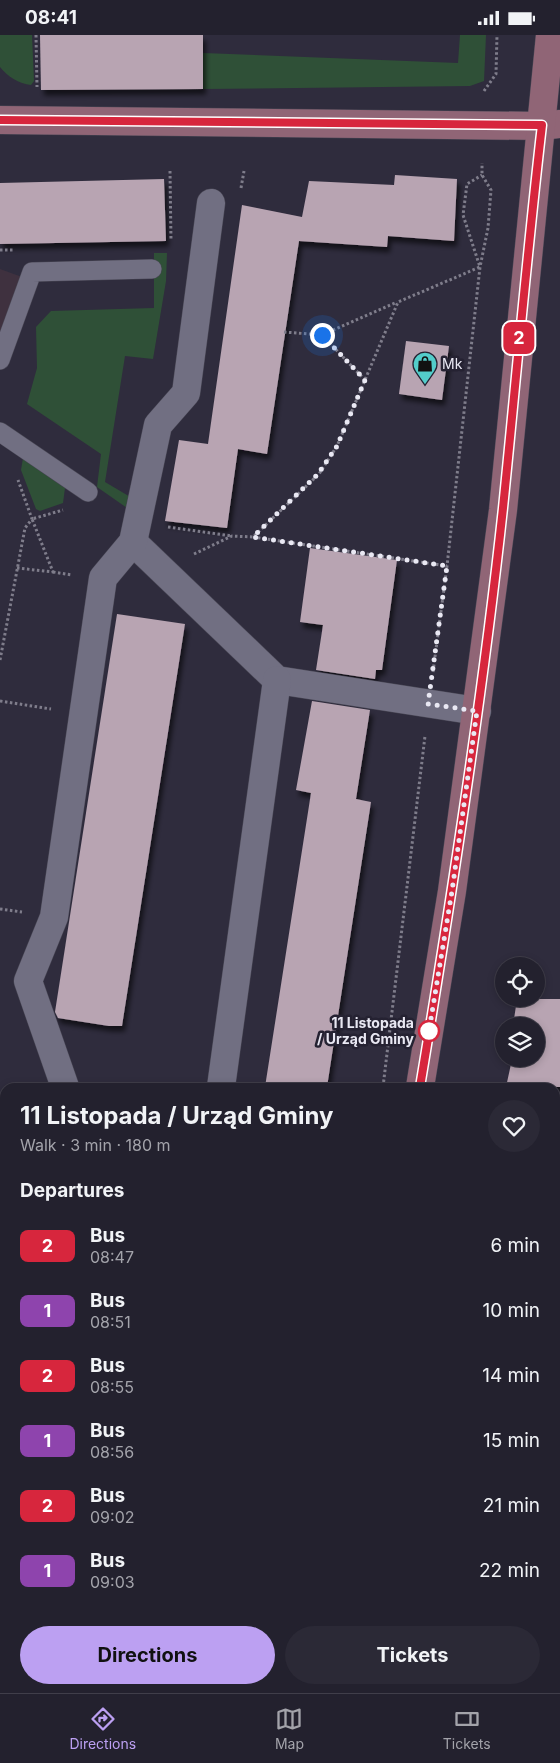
<!DOCTYPE html>
<meta charset="utf-8">
<style>
:root{--surface:#23212e;--page:#2b2936;--text:#f1f3f6;--muted:#a3a3aa;--line:#403e4a;--accent:#bca0f2}
body{margin:0;font-family:Inter,sans-serif;background:var(--page);color:var(--text);height:100vh;display:flex;flex-direction:column;font-size:19px;white-space:nowrap}
*{box-sizing:border-box;margin:0}
p{font-size:16px;color:var(--muted)}
.icon{flex:none;width:28px;height:28px;fill:none;stroke:currentColor;stroke-width:2;stroke-linecap:round;stroke-linejoin:round}
.map{position:relative;flex:1;overflow:hidden}
.drawer{position:absolute;left:0px;top:1048px;width:560px;height:611px;display:flex;flex-direction:column;background:var(--surface);border-radius:15px 15px 0 0;box-shadow:0 2px 8px #0003,0 0 0 1px var(--line)}
.drawer>*{flex:none}
.badge{padding:0 10px;border-radius:8px;font-size:18px;line-height:32px}
.tools{position:absolute;left:495px;top:922px;display:grid;gap:10px}
.tools a{display:grid;place-items:center;width:50px;height:50px;border-radius:50%;background:var(--surface);box-shadow:0 2px 8px #0003,0 0 0 1px var(--line);font-size:25px}
.you{position:absolute;width:25px;height:25px;margin:-12px;border:4px solid #fff;border-radius:50%;background:#1a73e8;box-shadow:0 0 0 8px #1a73e833}
.map>.badge{position:absolute;translate:-50% -50%;box-shadow:0 0 0 2px #fff}
h2{padding:0 20px;font-size:19px;line-height:45px}
.round{display:grid;place-items:center;flex:none;width:52px;height:52px;border-radius:26px;background:var(--page)}
.head{display:flex;align-items:center;justify-content:space-between;height:85px;padding:0 20px}
h1{font-size:24px;font-weight:700;line-height:38px}
.primary-button{display:flex;gap:10px;margin-top:auto;padding:10px 20px}
.primary-button a{flex:1;height:58px;border-radius:30px;background:var(--accent);color:#111;font-size:20px;font-weight:700;line-height:58px;text-align:center}
.primary-button a+a{background:var(--page);color:var(--text)}
ul{padding:0;list-style:none}
li{display:flex;align-items:center;gap:15px;height:65px;padding:0 20px}
li div{flex:1}
li b{display:block;font-size:19px}
li em{font-style:normal}
li .badge{min-width:55px;font-weight:700;text-align:center}
.status{display:flex;justify-content:space-between;align-items:center;height:35px;padding:0 25px;background:var(--surface);direction:ltr}
.status svg{height:14px;fill:currentColor}
.dock{display:flex;justify-content:space-around;align-items:center;height:70px;border-top:1px solid var(--line);background:var(--surface);font-size:14px;color:var(--muted)}
.dock a{display:grid;justify-items:center;gap:2px}
.dock .current{color:var(--accent)}
.map>svg:first-child{display:block}
</style>
<div class="status"><b>08:41</b><svg viewBox="0 0 49 12"><path d="M0 12V9h3v3zM5 12V6h3v6zM10 12V3h3v9zM15 12V0h3v12zM26 1h20v11H26zM47 4h2v5h-2z"/></svg></div>
<div class="map">
<svg width="560" height="1658" viewBox="0 0 560 1658">
<defs>
<filter id="shadow"><feDropShadow dx="3" dy="5.5" stdDeviation="2.5" flood-color="#0009"/></filter>
</defs>
<rect width="100%" height="100%" fill="#2f2c3d"/>
<polygon fill="#3f313f" points="0,234 22,242 0,306"/>
<g fill="#2f5037">
<path d="M0,0H32L34,46L31,50C19,49 7,41 0,32Z"/>
<polygon points="460,0 486,0 484,46 470,51 203,54 203,18 458,28"/>
<polygon points="154,218 167,218 166,246 153,324 125,321 105,447 132,463 130,475 97,452 101,419 27,369 37,333 36,292 51,276 154,273"/>
<polygon points="23,423 65,453 63,468 40,476 36,474 21,435"/>
<polygon points="3,1285 5,1286 5,1316 0,1315 0,1299"/>
<polygon points="1,1469 5,1470 5,1589 0,1588"/>
<polygon points="34,1654 234,1654 233,1658 33,1658"/>
<polygon points="347,1654 372,1654 370,1658 345,1658"/>
</g>
<g fill="#b8a4b2" filter="url(#shadow)">
<polygon points="40,0 203,0 203,54 41,55"/>
<polygon points="395,140 457,144 454,206 388,201 387,212 299,206 267,419 238,414 227,493 165,486 179,405 208,409 242,170 302,182 309,146 394,150"/>
<polygon points="164,144 166,206 0,209 0,148"/>
<polygon points="406,306 449,311 442,365 399,359"/>
<polygon points="310,513 397,525 382,635 376,635 375,644 316,635 323,590 300,587"/>
<polygon points="117,579 185,589 122,991 109,991 58,983 55,977"/>
<polygon points="312,666 370,675 356,764 371,767 327,1052 265,1052 311,758 296,755"/>
<polygon points="517,964 560,964 560,1052 506,1052 511,1029 509,1029 509,1024 536,1024 536,991 513,991"/>
</g>
<g fill="none" stroke-linecap="round" stroke-linejoin="round">
<defs>
<g id="lane">
<polyline points="0,325 32,237 152,234"/>
<polyline points="0,397 88,457"/>
<polyline points="555,1469 560,1470"/>
</g>
<g id="street">
<polyline points="133,507 277,645 477,676"/>
<polyline points="65,1052 28,946 54,882 103,543 133,507 158,390 186,358 211,168"/>
<polyline points="221,1052 277,645"/>
<polyline points="0,1238 5,1238"/>
<polyline points="555,1347 560,1349"/>
</g>
<g id="secondary">
<polyline points="0,85 542,91 560,89"/>
<polyline points="420,1052 452,856 503,475 550,0"/>
<polyline points="272,1658 273,1654"/>
</g>
</defs>
<use href="#lane" stroke="#494755" stroke-width="20"/>
<use href="#street" stroke="#494755" stroke-width="29"/>
<use href="#secondary" stroke="#494755" stroke-width="29"/>
<g stroke="#7f7d8b" stroke-width="3" stroke-dasharray="2.5 2.5" stroke-linecap="butt">
<polyline points="36,0 37,52"/>
<polyline points="484,56 496,39 497,0"/>
<polyline points="170,136 171,206"/>
<polyline points="241,153 244,136"/>
<polyline points="0,215 14,215"/>
<polyline points="284,297 322,300 397,267"/>
<polyline points="322,300 365,345"/>
<polyline points="168,492 232,501"/>
<polyline points="253,502 447,531"/>
<polyline points="194,519 232,501 253,502 319,439 337,411 398,267 480,232 463,180 467,149 482,140"/>
<polyline points="17,533 53,537 32,484 63,475"/>
<polyline points="53,537 72,540"/>
<polyline points="0,625 25,493 32,484 18,445"/>
<polyline points="433,637 447,531 480,232 488,193 491,155 482,140 482,128"/>
<polyline points="0,666 51,674"/>
<polyline points="0,874 22,877"/>
<polyline points="383,1052 425,701"/>
<polyline points="342,1658 344,1654"/>
</g>
<use href="#lane" stroke="#716f82" stroke-width="19"/>
<use href="#street" stroke="#716f82" stroke-width="28"/>
<use href="#secondary" stroke="#906576" stroke-width="28"/>
</g>
<g fill="none" stroke-linecap="round" stroke-linejoin="round">
<defs>
<path id="line" d="M0,85L542,90C527,218 516,346 503,473C482,667 452,860 420,1052"/>
</defs>
<use href="#line" stroke="#fff" stroke-width="11"/>
<use href="#line" stroke="#d7263d" stroke-width="8"/>
<polyline stroke="#e9e8f3" stroke-width="5" stroke-dasharray="0 9" points="322,300 365,345 337,411 318,439 253,502 447,531 428,669 477,676 452,856 429,996"/>
</g>
<defs>
<symbol id="shop-pin" viewBox="-11 -11 22 30"><path d="M0 17L-7.5 6A9.5 9.5 0 1 1 7.5 6Z" fill="#53cdca" stroke="#252232"/><path d="M-5-2.5h2.3a2.7 3.5 0 0 1 5.4 0H5L5.5 6h-11ZM-1.5-2.5h3a1.5 2.3 0 0 0-3 0Z" fill="#111"/></symbol>
</defs>
<g fill-rule="evenodd">
<use href="#shop-pin" x="411" y="315" width="28" height="38"/>
</g>
<circle fill="#fff" stroke="#d7263d" stroke-width="2.5" cx="429" cy="996" r="10"/>
<g text-anchor="middle" stroke-width="5" stroke-linejoin="round" paint-order="stroke">
<g font-size="14" fill="#e9e8f3" stroke="#252232" text-anchor="start">
<text x="442" y="334">Mk</text>
</g>
<g font-size="14" font-weight="bold" fill="#e9e8f3" stroke="#252232" text-anchor="end">
<text x="414" y="993">11 Listopada<tspan x="414" dy="16">/ Urząd Gminy</tspan></text>
</g>
</g>
</svg>
<div class="tools">
<a><svg class="icon" aria-label="locate" viewBox="0 0 24 24"><circle cx="12" cy="12" r="6"/><path d="M12 2v4M12 18v4M2 12h4M18 12h4"/></svg></a>
<a><svg class="icon" aria-label="layers" viewBox="0 0 24 24"><path d="M12 4l9 5-9 5-9-5zM3 14l9 5 9-5"/></svg></a>
</div>
<div class="you" style="left:322px;top:300px"></div>
<b class="badge" style="left:519px;top:303px;background:#d7263d;color:#fff">2</b>
<section class="drawer">
<div class="head"><div><h1>11 Listopada / Urząd Gminy</h1><p>Walk · 3 min · 180 m</p></div><a class="round"><svg class="icon" aria-label="heart" viewBox="0 0 24 24"><path d="M12 20l-8-8c-3-5 5-10 8-4 3-6 11-1 8 4z"/></svg></a></div>
<h2>Departures</h2>
<ul>
<li><span class="badge" style="background:#d7263d;color:#fff">2</span><div><b>Bus</b><p>08:47</p></div><em>6 min</em></li>
<li><span class="badge" style="background:#8e44ad;color:#fff">1</span><div><b>Bus</b><p>08:51</p></div><em>10 min</em></li>
<li><span class="badge" style="background:#d7263d;color:#fff">2</span><div><b>Bus</b><p>08:55</p></div><em>14 min</em></li>
<li><span class="badge" style="background:#8e44ad;color:#fff">1</span><div><b>Bus</b><p>08:56</p></div><em>15 min</em></li>
<li><span class="badge" style="background:#d7263d;color:#fff">2</span><div><b>Bus</b><p>09:02</p></div><em>21 min</em></li>
<li><span class="badge" style="background:#8e44ad;color:#fff">1</span><div><b>Bus</b><p>09:03</p></div><em>22 min</em></li>
</ul>
<div class="primary-button"><a>Directions</a><a>Tickets</a></div>
</section>
</div>
<nav class="dock">
<a class="current"><svg class="icon" aria-label="directions" viewBox="0 0 24 24"><path d="M12 3l9 9-9 9-9-9zM9 14v-3h6M13 9l2 2-2 2"/></svg>Directions</a>
<a><svg class="icon" aria-label="map" viewBox="0 0 24 24"><path d="M3 6l6-2 6 2 6-2v14l-6 2-6-2-6 2zM9 4v14M15 6v14"/></svg>Map</a>
<a><svg class="icon" aria-label="tickets" viewBox="0 0 24 24"><path d="M3 7h18v10H3zM15 7v10"/></svg>Tickets</a>
</nav>
